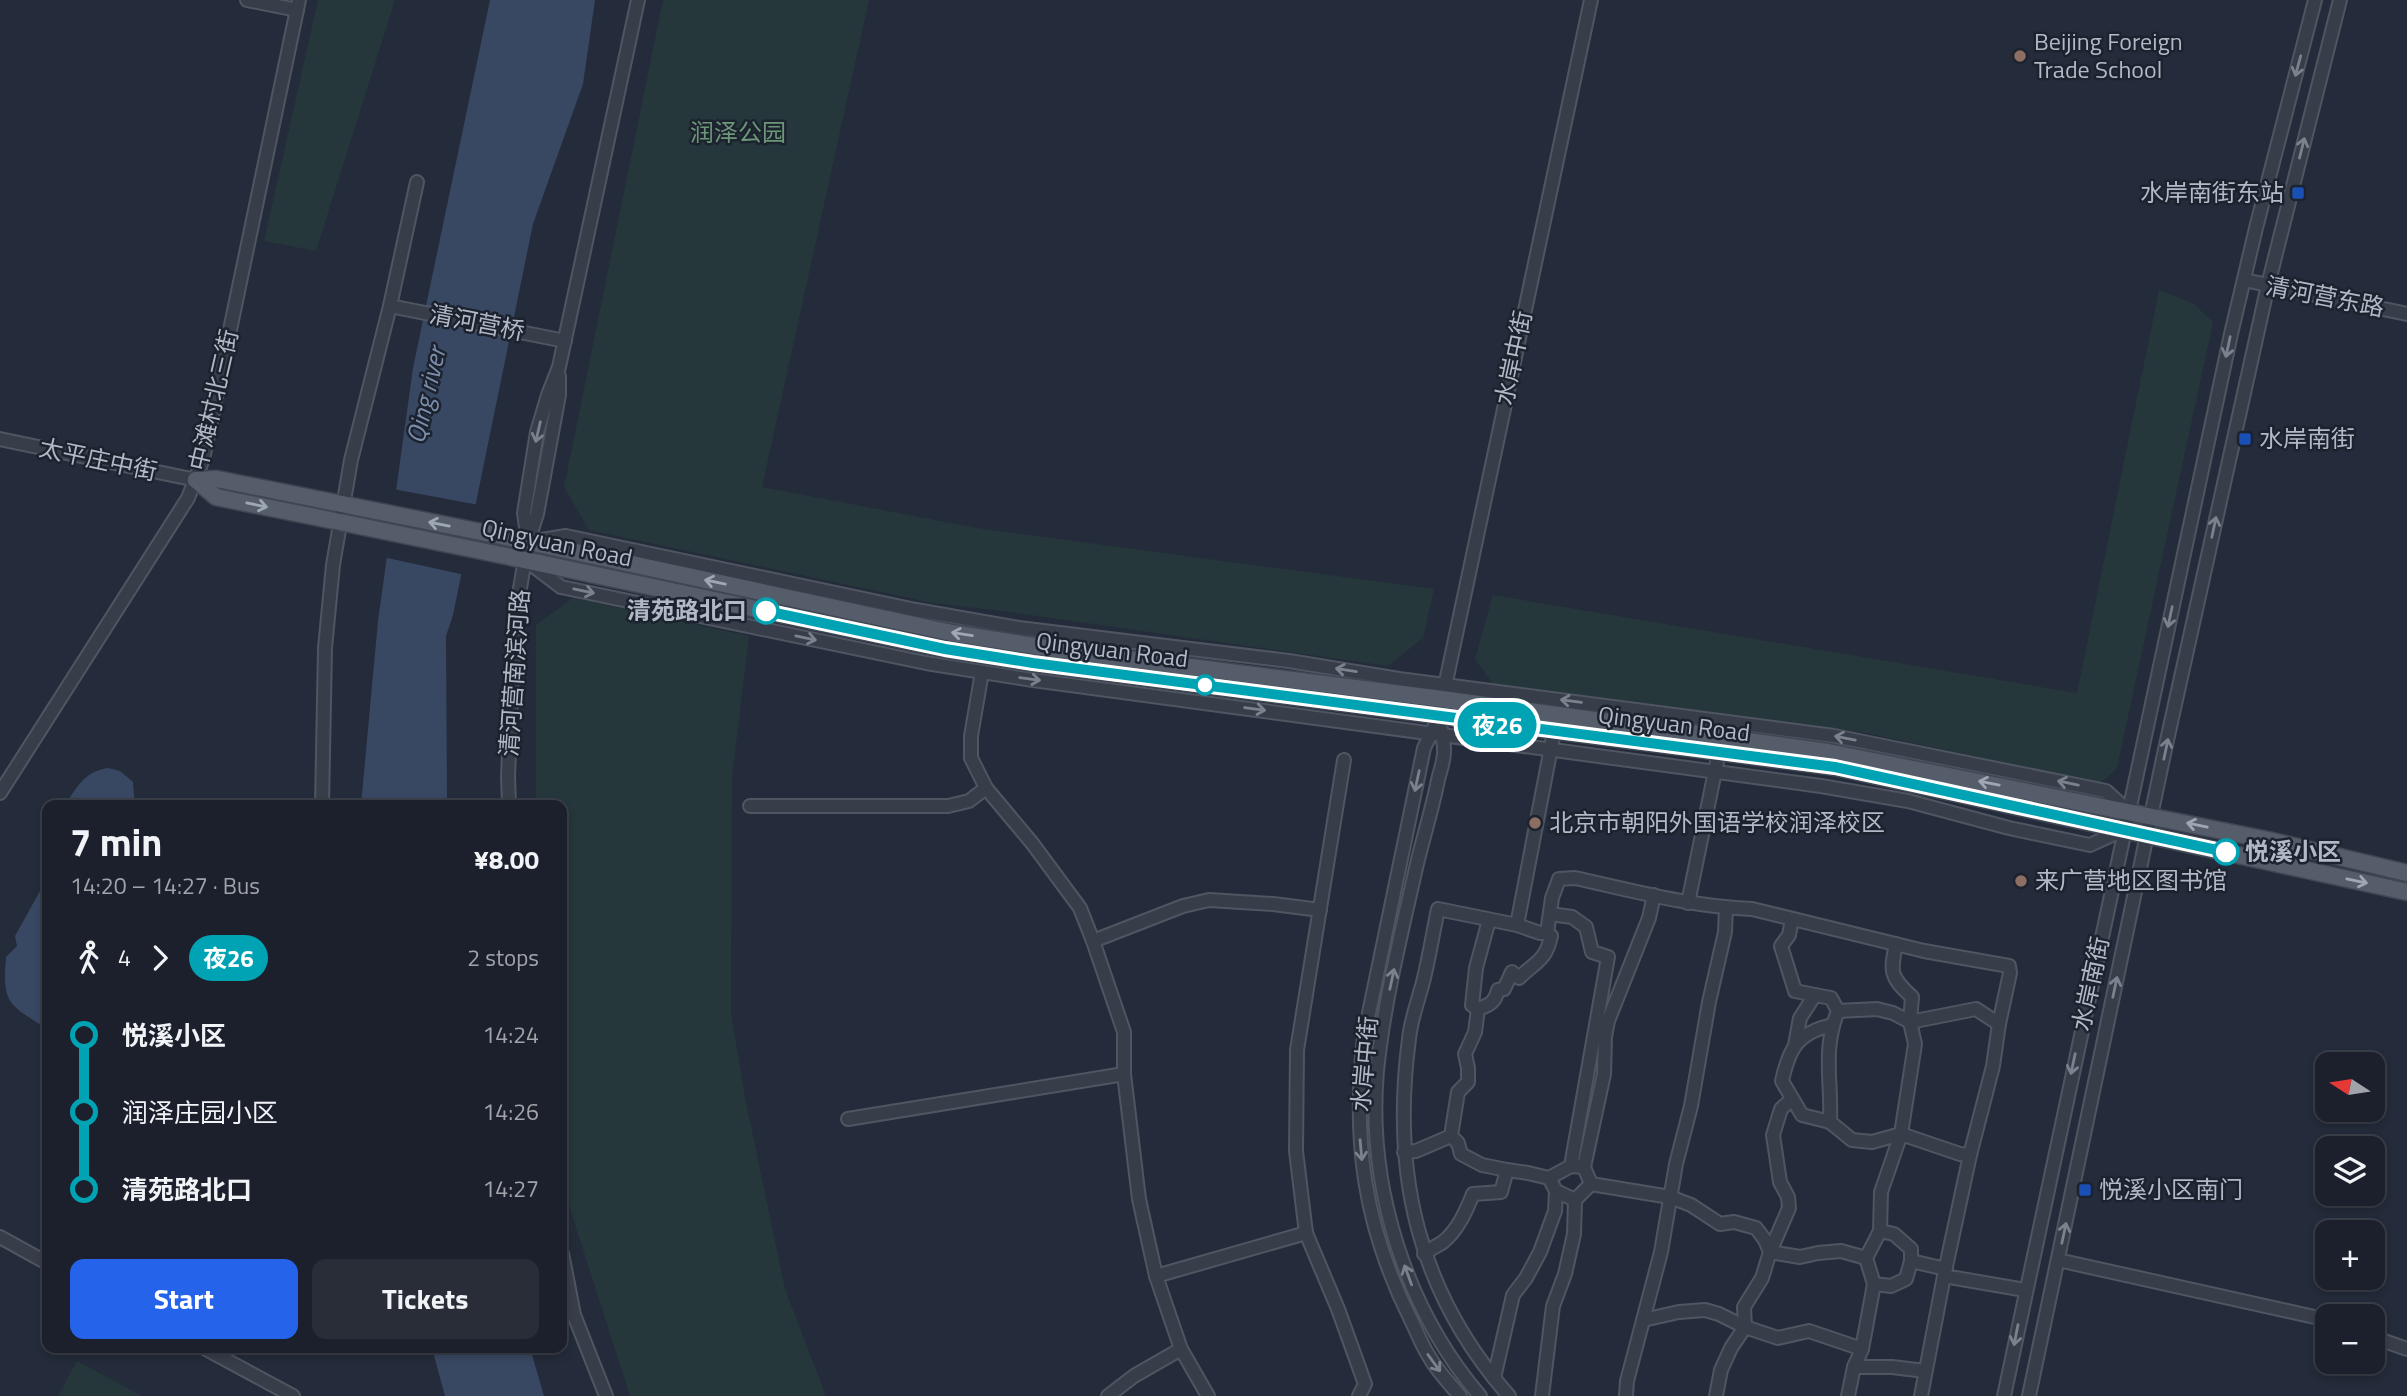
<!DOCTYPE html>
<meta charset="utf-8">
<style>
:root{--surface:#1b202c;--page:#282d38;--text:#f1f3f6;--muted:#a0a3a9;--line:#393e48;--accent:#2563eb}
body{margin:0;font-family:"Titillium Web","Noto Sans SC",sans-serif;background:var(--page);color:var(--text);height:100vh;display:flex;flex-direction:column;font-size:26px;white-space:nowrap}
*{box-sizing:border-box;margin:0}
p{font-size:23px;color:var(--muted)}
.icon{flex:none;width:38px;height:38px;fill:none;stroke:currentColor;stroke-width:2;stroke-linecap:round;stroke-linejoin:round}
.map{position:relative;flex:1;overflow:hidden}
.panel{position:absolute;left:42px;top:800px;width:525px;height:553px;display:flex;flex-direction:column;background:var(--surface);border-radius:14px;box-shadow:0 4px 10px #0003,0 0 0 2px var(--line)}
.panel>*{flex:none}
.badge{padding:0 14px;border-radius:23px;font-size:24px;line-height:46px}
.needle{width:46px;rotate:282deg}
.fabs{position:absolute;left:2315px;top:1052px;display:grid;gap:14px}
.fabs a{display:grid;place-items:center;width:70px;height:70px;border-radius:14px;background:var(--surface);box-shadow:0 4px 10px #0003,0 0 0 2px var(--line);font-size:35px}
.map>.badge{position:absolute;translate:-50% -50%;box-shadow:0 0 0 4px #fff}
.legs{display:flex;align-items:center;gap:10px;height:77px;padding:0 28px;font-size:23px}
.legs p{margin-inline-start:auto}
.overview{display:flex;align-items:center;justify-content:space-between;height:119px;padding:0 28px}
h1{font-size:38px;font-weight:700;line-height:52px}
.primary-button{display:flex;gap:14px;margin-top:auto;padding:14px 28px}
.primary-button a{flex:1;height:80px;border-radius:14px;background:var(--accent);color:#fff;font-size:28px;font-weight:700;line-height:80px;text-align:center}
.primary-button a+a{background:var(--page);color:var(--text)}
ul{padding:0 28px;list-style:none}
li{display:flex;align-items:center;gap:24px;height:77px;font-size:26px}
li i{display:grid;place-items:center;width:10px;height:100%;margin:0 9px;background:currentColor}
li i::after{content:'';width:18px;height:18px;margin:-9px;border:5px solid;border-radius:50%;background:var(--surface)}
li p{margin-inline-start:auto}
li:first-child i{background:linear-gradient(#0000 50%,currentColor 0)}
li:last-child i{background:linear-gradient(currentColor 50%,#0000 0)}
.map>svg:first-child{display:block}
</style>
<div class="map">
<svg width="2407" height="1396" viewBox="0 0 2407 1396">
<rect width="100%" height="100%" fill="#242b3a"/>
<g fill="#25373b">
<polygon points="318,0 395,0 316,251 264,241"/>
<polygon points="663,0 869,0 762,487 977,528 1434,589 1423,638 1388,666 1009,612 933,603 589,530 564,487"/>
<polygon points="2159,290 2194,304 2213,322 2117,768 2101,783 1861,732 1492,683 1475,659 1493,595 2077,693"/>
<polygon points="573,598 749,636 732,777 731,1014 746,1102 785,1289 826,1396 630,1396 570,1209 562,1134 562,805 536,805 536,625"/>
<polygon points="77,1361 142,1396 58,1396"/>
</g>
<g fill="#394862">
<polygon points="490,0 595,0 583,84 533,224 453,615 446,636 447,805 361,805 378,621 413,368"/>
<path d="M108,768L120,771L133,782L134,797L132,805H65C78,786 84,772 108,768Z"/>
<path d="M47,834V1029C9,1004 2,1005 6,957L17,946L15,936L45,882C38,867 40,849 47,834Z"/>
<polygon points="432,1348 530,1348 544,1396 445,1396"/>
</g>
<polygon fill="#242b3a" points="393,489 479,505 465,575 383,557"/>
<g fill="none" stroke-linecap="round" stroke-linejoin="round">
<defs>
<g id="minor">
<polyline points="247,0 297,10"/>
<polyline points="2244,280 2407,314"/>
<polyline points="390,306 565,341"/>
<polyline points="0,439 196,480"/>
<polyline points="536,541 566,536 916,610 1019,628 1289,661 1399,679 1834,736 2106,791 2128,811"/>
<polyline points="528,542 524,513 537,432 548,395 559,367 638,0"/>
<polyline points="528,562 561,587 926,663 1033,680 1821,786 1908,801 2009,828 2090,845 2123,830"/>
<polyline points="982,672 971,736 971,758 986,788 1032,843 1080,908 1093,941 1124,1032 1124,1074 1139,1199 1156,1276 1181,1349 1208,1396"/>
<polyline points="1444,691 1591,0"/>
<path d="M1433,729L1424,748L1364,1037C1352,1141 1364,1226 1411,1320C1417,1332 1422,1346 1430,1358C1438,1372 1450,1384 1460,1396"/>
<path d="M1441,729C1442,735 1444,743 1444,749C1445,759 1440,771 1438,780C1432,810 1423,838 1416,868C1401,935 1384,1002 1377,1071C1367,1186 1405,1308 1480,1396"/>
<polyline points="1344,760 1297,1050 1296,1151 1306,1233 1338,1309 1365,1384 1359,1396"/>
<polyline points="0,793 188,498 203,459 299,0"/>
<polyline points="322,805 325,648 333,565 351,460 390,306 417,182"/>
<polyline points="509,805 508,777 514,623 528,542 537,514 559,395 559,376"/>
<polyline points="750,806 948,806 969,801 986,788"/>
<polyline points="1688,903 1719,752"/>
<polyline points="1550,914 1572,917 1586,927 1592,952 1608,957 1571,1166"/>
<polyline points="1792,919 1789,935 1781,946 1795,991 1815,995 1800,1018 1795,1045"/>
<path d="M1517,925L1540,933H1547L1552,898L1559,879L1575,878C1634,891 1692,907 1752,909L1924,951L2009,966L2010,973L1999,1024L1993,1066L1970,1155L1944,1276L2025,1290"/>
<polyline points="1093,941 1183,906 1209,900 1273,904 1320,910"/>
<polyline points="1815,995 1831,998 1838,1011"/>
<polyline points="1478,1009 1472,1005 1476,968 1489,920"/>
<polyline points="848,1119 1124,1074"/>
<path d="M1830,1122L1802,1115L1782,1081C1789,1049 1797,1033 1832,1025"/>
<polyline points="1404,1152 1416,1151 1451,1136"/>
<path d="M1970,1155L1960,1154L1901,1134L1872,1142L1852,1140L1830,1122C1832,1082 1822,1050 1838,1011L1877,1009L1893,1013L1910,1022L1976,1009L1999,1024"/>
<polyline points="1584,1167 1604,1074 1605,1037 1608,1021 1649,918 1654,895"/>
<path d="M1507,1170L1482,1165L1461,1154L1458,1143L1451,1136L1458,1092L1468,1082V1068L1465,1054L1475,1032L1478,1009C1490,1005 1495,1002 1498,990L1504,989L1512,972L1519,978C1535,962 1546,961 1551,936L1547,933"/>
<polyline points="1549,1178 1571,1166 1584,1167 1591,1184 1670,1197 1691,1205 1720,1224 1734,1222 1756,1228 1765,1240 1770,1252 1800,1257 1818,1253 1841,1251 1866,1258 1880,1231 1894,1234 1911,1249 1911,1261 1946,1269"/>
<polyline points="1556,1191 1575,1200 1591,1184"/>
<path d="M1880,1231L1881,1192L1901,1134L1915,1044L1910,1022L1912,997C1890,977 1890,972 1896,944"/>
<polyline points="0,1237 47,1263"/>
<polyline points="562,1253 574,1315 606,1396"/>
<path d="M1424,1254C1430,1249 1437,1246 1443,1242C1458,1230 1466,1211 1473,1194L1501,1192L1507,1170L1528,1173L1549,1178L1556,1191L1555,1211L1540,1252L1526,1278L1513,1295L1494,1378"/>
<polyline points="1866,1258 1874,1284 1891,1286 1906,1279 1911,1261"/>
<polyline points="2058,1260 2328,1320"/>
<polyline points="1156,1276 1306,1233"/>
<polyline points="1643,1320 1679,1312 1705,1310 1719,1314 1745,1327 1778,1338 1809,1331 1862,1349"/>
<polyline points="2373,1337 2407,1349"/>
<polyline points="204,1348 293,1396"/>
<polyline points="1854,1367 1892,1367 1925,1371"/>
<polyline points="1108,1396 1134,1376 1181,1349"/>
<path d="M1509,1396C1418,1292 1391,1174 1409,1039C1411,1019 1418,1001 1423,982C1429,958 1433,933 1438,909L1517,925L1554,732"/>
<polyline points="1542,1396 1553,1306 1565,1274 1574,1234 1575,1200"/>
<polyline points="1626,1396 1627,1381 1661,1252 1676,1164 1691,1106 1709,1002 1725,932 1726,908"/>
<polyline points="1716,1396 1721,1370 1731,1348 1745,1327 1744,1307 1762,1278 1770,1252 1789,1208 1788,1197 1780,1182 1773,1135 1781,1109 1792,1099"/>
<polyline points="1848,1396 1854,1367 1862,1349 1874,1284"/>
<polyline points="1921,1396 1944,1276"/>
<polyline points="2004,1396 2231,334 2256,228 2315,0"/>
<polyline points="2029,1396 2164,754 2268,285 2340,0"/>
</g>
<g id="major">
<polyline points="196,480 217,479 506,537 952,633 1073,652 1442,699 1828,752 2268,840 2407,873"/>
<polyline points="196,480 216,497 340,522"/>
<polyline points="501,555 945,649 1033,663 1835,767 2407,892"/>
</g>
</defs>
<use href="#minor" stroke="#4f5662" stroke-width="16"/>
<use href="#major" stroke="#404753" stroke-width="19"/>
<use href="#minor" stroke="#373e4a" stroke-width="12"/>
<use href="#major" stroke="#555d6a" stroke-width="16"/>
<defs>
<polyline id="major-bridge" points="340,522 501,555"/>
</defs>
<use href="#major-bridge" stroke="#404753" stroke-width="19" stroke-linecap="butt"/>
<use href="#major-bridge" stroke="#555d6a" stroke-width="16"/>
</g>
<defs><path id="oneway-shaft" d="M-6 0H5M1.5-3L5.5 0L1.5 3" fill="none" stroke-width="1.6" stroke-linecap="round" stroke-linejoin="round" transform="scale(1.75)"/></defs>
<g stroke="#7b828e">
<use href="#oneway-shaft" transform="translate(2298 66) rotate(105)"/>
<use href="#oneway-shaft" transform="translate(2302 148) rotate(-76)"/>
<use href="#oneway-shaft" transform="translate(2228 347) rotate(102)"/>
<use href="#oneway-shaft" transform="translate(538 432) rotate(103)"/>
<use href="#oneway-shaft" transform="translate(2214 527) rotate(-78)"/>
<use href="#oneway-shaft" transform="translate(584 591) rotate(12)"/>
<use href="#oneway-shaft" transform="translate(2170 617) rotate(102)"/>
<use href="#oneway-shaft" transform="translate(806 638) rotate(12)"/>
<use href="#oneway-shaft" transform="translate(1346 670) rotate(-171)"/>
<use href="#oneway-shaft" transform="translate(1030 679) rotate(8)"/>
<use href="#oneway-shaft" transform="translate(1571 701) rotate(-172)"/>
<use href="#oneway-shaft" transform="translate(1255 709) rotate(7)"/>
<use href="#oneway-shaft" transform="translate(1845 738) rotate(-169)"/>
<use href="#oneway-shaft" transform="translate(2166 749) rotate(-78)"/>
<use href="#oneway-shaft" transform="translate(1417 781) rotate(102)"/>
<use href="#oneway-shaft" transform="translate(2068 783) rotate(-168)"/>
<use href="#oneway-shaft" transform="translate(1392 979) rotate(-78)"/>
<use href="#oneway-shaft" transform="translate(2115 987) rotate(-78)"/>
<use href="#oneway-shaft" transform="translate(2073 1064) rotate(102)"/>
<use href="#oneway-shaft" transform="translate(1361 1150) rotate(85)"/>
<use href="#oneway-shaft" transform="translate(2064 1233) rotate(-78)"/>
<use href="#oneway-shaft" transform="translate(1408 1275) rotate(-110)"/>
<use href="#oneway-shaft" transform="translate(2016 1335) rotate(101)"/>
<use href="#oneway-shaft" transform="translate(1434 1363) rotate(54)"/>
</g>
<g stroke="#9fa7b4">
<use href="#oneway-shaft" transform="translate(257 505) rotate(12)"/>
<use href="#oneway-shaft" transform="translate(439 524) rotate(-169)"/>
<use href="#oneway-shaft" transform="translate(715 582) rotate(-168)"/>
<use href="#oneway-shaft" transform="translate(962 634) rotate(-171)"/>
<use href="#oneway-shaft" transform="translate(1989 783) rotate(-169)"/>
<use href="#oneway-shaft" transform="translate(2197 825) rotate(-168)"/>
<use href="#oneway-shaft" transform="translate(2357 881) rotate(12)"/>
</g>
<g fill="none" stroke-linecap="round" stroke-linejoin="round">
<defs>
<polyline id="line-1" points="766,611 945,649 1033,663 1835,767 2226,852"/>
</defs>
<use href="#line-1" stroke="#fff" stroke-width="16"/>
<use href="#line-1" stroke="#00a3b4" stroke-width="10"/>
</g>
<g fill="#8d6e63" stroke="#1c232f" stroke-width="2.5">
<circle cx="2020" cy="56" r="7"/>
<circle cx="1535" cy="823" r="7"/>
<circle cx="2021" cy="881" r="7"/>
</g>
<g fill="#1a4fb4" stroke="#1c232f" stroke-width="2.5">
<rect x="2291" y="186" width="14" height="14" rx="3.5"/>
<rect x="2238" y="432" width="14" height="14" rx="3.5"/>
<rect x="2078" y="1183" width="14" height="14" rx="3.5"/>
</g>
<g fill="#fff" stroke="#00a3b4" stroke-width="3.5">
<circle cx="766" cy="611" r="12"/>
<circle cx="1205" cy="685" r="9"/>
<circle cx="2226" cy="852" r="12"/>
</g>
<g text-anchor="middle" stroke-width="5" stroke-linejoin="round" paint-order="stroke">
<g font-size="24" fill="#b2b9c6" stroke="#1c232f" text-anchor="start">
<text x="2034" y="50">Beijing Foreign<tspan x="2034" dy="28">Trade School</tspan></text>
<text x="2284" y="201" text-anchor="end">水岸南街东站</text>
<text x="2259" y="447">水岸南街</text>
<text x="1549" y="831">北京市朝阳外国语学校润泽校区</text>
<text x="2035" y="889">来广营地区图书馆</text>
<text x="2099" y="1198">悦溪小区南门</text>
</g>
<g font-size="24" fill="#6b9678" stroke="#1c232f">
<text x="738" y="141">润泽公园</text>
</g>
<g font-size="24" fill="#b2b9c6" stroke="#1c232f">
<text transform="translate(2325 297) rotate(11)" y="8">清河营东路</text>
<text transform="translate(477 323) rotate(11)" y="8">清河营桥</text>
<text transform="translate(1514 358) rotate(-78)" y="8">水岸中街</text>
<text transform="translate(214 400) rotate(-77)" y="8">中滩村北三街</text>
<text transform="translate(98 460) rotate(12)" y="8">太平庄中街</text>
<text transform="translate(557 543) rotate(12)" y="8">Qingyuan Road</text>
<text transform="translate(1112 650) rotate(7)" y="8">Qingyuan Road</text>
<text transform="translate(515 673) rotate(-86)" y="8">清河营南滨河路</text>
<text transform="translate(1674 724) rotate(7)" y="8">Qingyuan Road</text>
<text transform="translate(2091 984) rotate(-78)" y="8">水岸南街</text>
<text transform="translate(1365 1064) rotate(-85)" y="8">水岸中街</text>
</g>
<g font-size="24" font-weight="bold" fill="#b2b9c6" stroke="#1c232f" text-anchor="end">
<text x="747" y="619">清苑路北口</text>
<text x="2245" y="860" text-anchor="start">悦溪小区</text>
</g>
<g font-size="26" font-style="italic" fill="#7c8dac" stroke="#1c232f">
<text transform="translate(426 395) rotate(-77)" y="9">Qing river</text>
</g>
</g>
</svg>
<div class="fabs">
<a><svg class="needle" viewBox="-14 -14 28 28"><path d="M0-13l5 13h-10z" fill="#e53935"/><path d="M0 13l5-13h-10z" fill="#a0a3a9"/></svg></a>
<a><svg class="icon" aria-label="layers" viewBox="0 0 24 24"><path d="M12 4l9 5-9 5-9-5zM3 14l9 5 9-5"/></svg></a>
<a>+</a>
<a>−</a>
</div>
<b class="badge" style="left:1497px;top:725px;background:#00a3b4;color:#fff">夜26</b>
<section class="panel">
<div class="overview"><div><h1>7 min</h1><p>14:20 – 14:27 · Bus</p></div><b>¥8.00</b></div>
<div class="legs"><svg class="icon" aria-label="walk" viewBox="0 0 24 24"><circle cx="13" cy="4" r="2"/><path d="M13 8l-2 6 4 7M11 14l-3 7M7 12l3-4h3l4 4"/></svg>4<svg class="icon" aria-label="forward" viewBox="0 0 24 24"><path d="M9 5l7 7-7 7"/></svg><b class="badge" style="background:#00a3b4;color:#fff">夜26</b><p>2 stops</p></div>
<ul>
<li><i style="color:#00a3b4"></i><b>悦溪小区</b><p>14:24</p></li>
<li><i style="color:#00a3b4"></i><span>润泽庄园小区</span><p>14:26</p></li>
<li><i style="color:#00a3b4"></i><b>清苑路北口</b><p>14:27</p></li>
</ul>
<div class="primary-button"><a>Start</a><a>Tickets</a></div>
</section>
</div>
